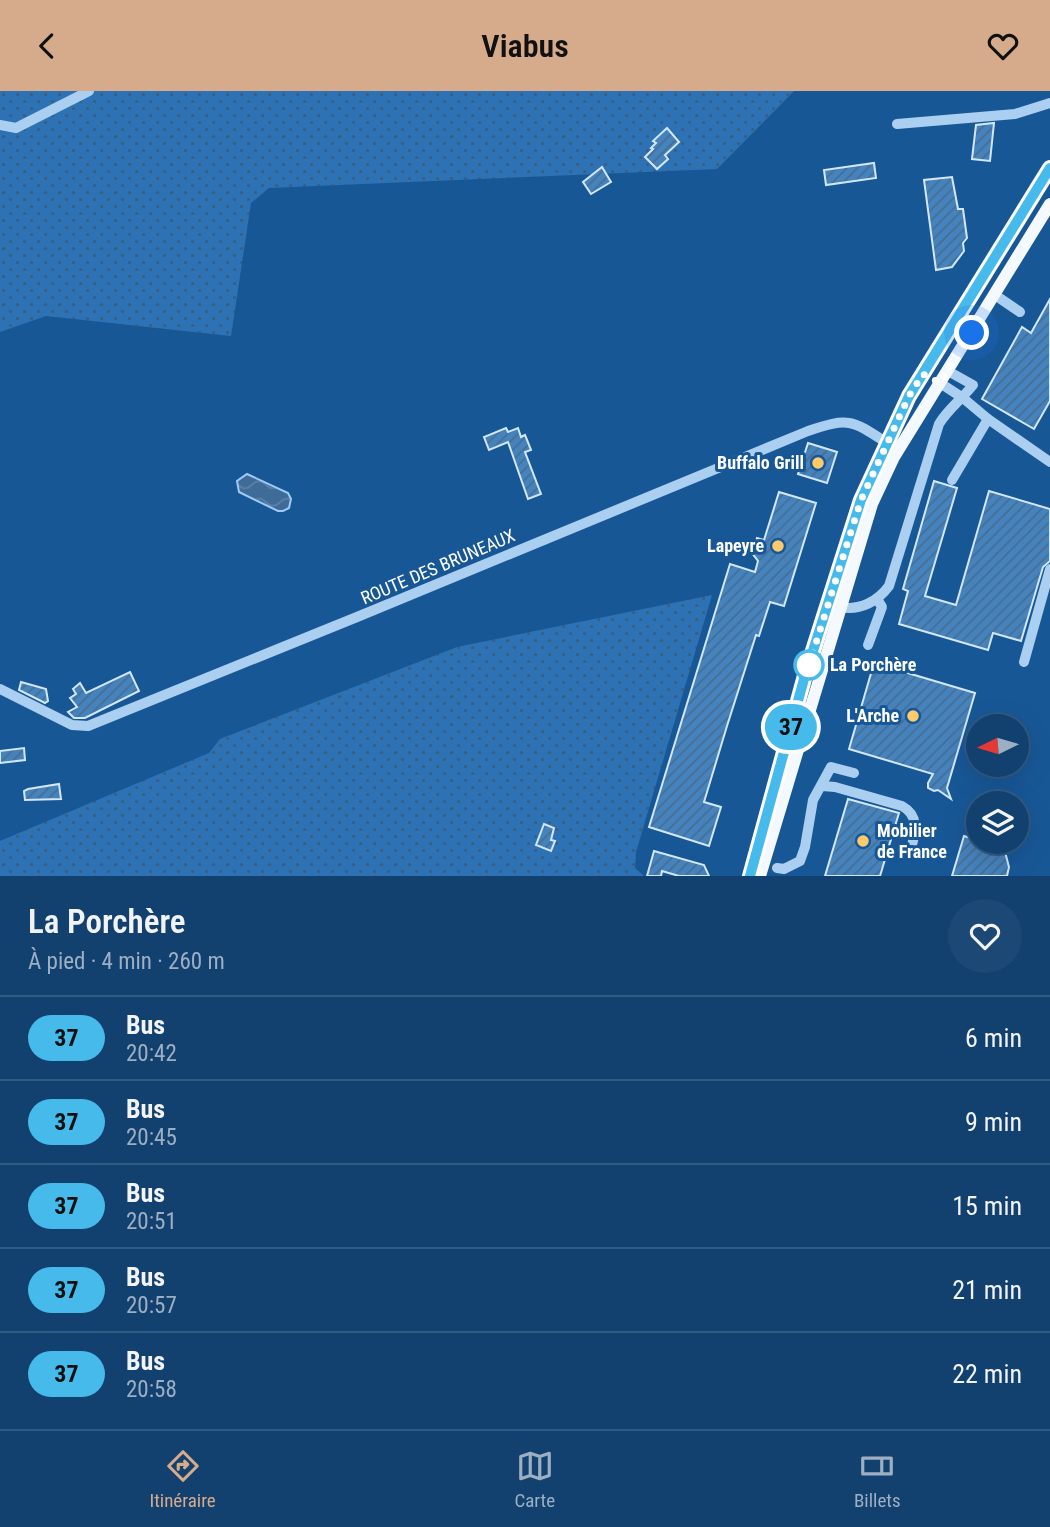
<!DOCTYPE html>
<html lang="fr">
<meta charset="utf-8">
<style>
:root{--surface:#124170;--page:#1b4875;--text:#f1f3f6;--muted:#9cafc3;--line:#315a83;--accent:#d6ab8b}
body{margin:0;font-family:"Roboto Condensed",sans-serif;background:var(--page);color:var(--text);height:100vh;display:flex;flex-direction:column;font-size:26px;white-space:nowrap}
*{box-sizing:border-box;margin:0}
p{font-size:23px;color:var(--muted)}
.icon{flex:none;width:38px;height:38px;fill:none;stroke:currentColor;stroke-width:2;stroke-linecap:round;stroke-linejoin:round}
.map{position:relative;height:785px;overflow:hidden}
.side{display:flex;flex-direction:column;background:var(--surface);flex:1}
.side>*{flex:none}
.badge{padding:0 14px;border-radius:23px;font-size:24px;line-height:46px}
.needle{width:46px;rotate:265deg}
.controls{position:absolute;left:966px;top:623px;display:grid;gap:14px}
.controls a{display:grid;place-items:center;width:63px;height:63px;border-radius:50%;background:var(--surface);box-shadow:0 7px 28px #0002,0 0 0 2px var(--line);font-size:35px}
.you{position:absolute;width:35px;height:35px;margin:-18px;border:5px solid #fff;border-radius:50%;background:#1a73e8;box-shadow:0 0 0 10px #1a73e833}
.map>.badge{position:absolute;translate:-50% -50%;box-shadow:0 0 0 4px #fff}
.round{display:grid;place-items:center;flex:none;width:74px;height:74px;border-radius:37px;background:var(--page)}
.overview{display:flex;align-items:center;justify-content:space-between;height:119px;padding:0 28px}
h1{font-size:33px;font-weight:600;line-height:52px}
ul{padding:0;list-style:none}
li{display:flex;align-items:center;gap:21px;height:84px;padding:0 28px;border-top:2px solid var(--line)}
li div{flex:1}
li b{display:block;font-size:26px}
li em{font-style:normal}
li .badge{min-width:77px;font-weight:700;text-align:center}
header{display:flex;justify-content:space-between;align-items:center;height:91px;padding:0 28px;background:var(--accent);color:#111;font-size:32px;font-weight:600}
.dock{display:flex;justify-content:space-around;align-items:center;height:98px;border-top:2px solid var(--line);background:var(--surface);font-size:19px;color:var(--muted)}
.dock a{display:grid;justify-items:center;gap:4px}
.dock .current{color:var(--accent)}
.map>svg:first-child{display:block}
</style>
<header><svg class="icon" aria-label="back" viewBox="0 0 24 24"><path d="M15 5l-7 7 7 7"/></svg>Viabus<svg class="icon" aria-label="heart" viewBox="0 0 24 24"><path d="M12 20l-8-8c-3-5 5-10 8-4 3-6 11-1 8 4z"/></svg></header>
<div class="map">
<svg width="1050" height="785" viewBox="0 0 1050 785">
<defs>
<pattern id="grass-dots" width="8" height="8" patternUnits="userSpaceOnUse" patternTransform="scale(1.75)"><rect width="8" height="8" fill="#2c72b4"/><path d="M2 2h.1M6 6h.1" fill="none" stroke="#3e5d7b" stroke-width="1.8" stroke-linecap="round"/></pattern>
<pattern id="water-waves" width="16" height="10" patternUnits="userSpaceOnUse" patternTransform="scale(1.75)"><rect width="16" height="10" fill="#3f6b98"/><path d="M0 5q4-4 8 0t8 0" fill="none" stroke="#5c81a7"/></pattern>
<pattern id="building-hatch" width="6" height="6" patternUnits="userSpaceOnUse" patternTransform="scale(1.75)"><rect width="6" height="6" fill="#4583be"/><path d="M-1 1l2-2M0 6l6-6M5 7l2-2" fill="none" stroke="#486d90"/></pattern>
</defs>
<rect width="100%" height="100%" fill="#185796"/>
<g fill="url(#grass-dots)">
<polygon points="0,0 794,0 717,78 269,97 251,112 231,245 46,225 0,241"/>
<polygon points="712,504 636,761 635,777 644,785 0,785 0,750 209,662 220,648 457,556"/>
</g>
<polygon fill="url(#water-waves)" stroke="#9ecaf3" stroke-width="2" points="247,383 288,402 291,408 289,417 283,420 278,420 239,401 237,390"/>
<g fill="url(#building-hatch)" stroke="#d2e7fc" stroke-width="2">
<polygon points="994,32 990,70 972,68 976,34"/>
<polygon points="667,37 679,51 665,64 668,68 657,78 645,66 653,58 651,57 656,52 653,50"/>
<polygon points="874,72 876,87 826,94 824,79"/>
<polygon points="602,76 611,91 591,103 583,91"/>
<polygon points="952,86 958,118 963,118 967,147 963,152 964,160 952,176 936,179 924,89"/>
<polygon points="1050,208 1050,310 1034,338 982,308 1022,236 1031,242"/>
<polygon points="506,337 508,341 518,337 521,346 525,344 531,359 525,361 541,403 528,408 508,351 489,359 484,346"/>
<polygon points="808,352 837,361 827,392 798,383"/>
<polygon points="934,390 957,397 925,505 956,514 989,400 1050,418 1050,470 1043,476 1021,550 993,542 988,559 899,533 908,500 903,498"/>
<polygon points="779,401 816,412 784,515 770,511 759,545 756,544 727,635 704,711 721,716 709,755 649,736 730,473 755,481 758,470 752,462 757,447 764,449"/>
<polygon points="874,572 975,602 947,697 951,708 938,699 934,700 928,697 928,692 933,683 849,658"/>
<polygon points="130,581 139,600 85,627 74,627 68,621 77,616 70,607 76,603 73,598 80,592 86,602"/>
<polygon points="21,591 46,598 48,610 45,612 19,599"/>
<polygon points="24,657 25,669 0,672 0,660"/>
<polygon points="59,693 61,708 25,709 24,700 28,698"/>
<polygon points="848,708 899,722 880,785 825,785"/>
<polygon points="544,733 554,737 551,749 555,750 551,760 536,754"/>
<polygon points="964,745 1004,757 1009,776 1007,785 952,785"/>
<polygon points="654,760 704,774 709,785 679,785 662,780 661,785 647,785"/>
</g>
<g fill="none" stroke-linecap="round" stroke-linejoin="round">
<g stroke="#abcff1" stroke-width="10">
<polyline points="897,33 1015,23 1050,12"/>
<polyline points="0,34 16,37 89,0"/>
<polyline points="995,204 1020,221"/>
<polyline points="940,292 963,307 988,328 1050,371"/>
<polyline points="952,389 988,328"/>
<path d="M841,516C860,520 878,510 889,495L939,333C948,318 962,308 973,294L948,280"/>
<polyline points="868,554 882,516 877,508"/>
<polyline points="1024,571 1050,478"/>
<path d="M0,598L72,634L88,635L357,526L808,340C849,326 852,329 887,352L889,356"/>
<path d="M822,695L835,696L902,715C920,725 915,741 911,759"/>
<polyline points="777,777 784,778 800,770 805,756 813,709 831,676 854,682"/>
</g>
<g stroke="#f4f9ff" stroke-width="12">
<polyline points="750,785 805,588 861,409 909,305 1050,77"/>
<polyline points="760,785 872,413 894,366 1050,113"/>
</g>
</g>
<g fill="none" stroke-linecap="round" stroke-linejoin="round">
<defs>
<polyline id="line" points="750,785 804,588 861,409 909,305 1050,77"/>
</defs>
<use href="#line" stroke="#fff" stroke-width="16"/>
<use href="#line" stroke="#47baec" stroke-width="10"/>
<polyline stroke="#fff" stroke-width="7" stroke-dasharray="0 12.6" points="809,574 861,409 909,305 923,283 940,292 972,242"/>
</g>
<g fill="#ffcb6a" stroke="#185796" stroke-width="2.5">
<circle cx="818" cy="372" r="7"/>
<circle cx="778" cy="455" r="7"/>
<circle cx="913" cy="625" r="7"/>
<circle cx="863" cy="750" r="7"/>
</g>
<circle fill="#fff" stroke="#47baec" stroke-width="3.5" cx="809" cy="574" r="14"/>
<g text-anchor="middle" stroke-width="6" stroke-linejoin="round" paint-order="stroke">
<g font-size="18" font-weight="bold" fill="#fff" stroke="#185796" text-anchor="end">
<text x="804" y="378">Buffalo Grill</text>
<text x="764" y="461">Lapeyre</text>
<text x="899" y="631">L'Arche</text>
<text x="877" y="746" text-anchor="start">Mobilier<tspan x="877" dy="21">de France</tspan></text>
</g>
<g font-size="18" fill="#fff" stroke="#185796">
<text transform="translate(438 476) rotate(-23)" y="6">ROUTE DES BRUNEAUX</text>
</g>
<g font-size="18" font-weight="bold" fill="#fff" stroke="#185796" text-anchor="start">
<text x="830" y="580">La Porchère</text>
</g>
</g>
</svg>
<div class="controls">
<a><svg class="needle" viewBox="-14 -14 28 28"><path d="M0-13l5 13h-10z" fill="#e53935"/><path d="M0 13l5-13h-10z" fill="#9cafc3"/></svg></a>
<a><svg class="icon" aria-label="layers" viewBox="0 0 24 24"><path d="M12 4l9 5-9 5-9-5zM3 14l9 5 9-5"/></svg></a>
</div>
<div class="you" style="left:972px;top:242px"></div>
<b class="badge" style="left:791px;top:636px;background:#47baec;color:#111">37</b>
</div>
<section class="side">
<div class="overview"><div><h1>La Porchère</h1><p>À pied · 4 min · 260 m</p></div><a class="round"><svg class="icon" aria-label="heart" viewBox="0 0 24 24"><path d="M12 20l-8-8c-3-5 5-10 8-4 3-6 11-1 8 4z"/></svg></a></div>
<ul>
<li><span class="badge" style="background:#47baec;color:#111">37</span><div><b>Bus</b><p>20:42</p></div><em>6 min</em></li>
<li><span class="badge" style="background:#47baec;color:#111">37</span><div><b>Bus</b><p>20:45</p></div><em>9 min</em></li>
<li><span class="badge" style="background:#47baec;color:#111">37</span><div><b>Bus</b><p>20:51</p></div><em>15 min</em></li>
<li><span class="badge" style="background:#47baec;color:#111">37</span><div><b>Bus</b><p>20:57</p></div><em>21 min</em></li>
<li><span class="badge" style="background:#47baec;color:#111">37</span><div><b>Bus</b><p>20:58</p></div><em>22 min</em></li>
</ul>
</section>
<nav class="dock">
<a class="current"><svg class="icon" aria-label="directions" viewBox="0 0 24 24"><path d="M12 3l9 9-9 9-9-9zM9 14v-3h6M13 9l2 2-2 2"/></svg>Itinéraire</a>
<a><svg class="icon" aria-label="map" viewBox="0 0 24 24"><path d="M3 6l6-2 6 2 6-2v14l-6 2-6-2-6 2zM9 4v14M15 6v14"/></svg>Carte</a>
<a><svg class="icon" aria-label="tickets" viewBox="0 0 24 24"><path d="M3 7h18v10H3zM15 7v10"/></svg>Billets</a>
</nav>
